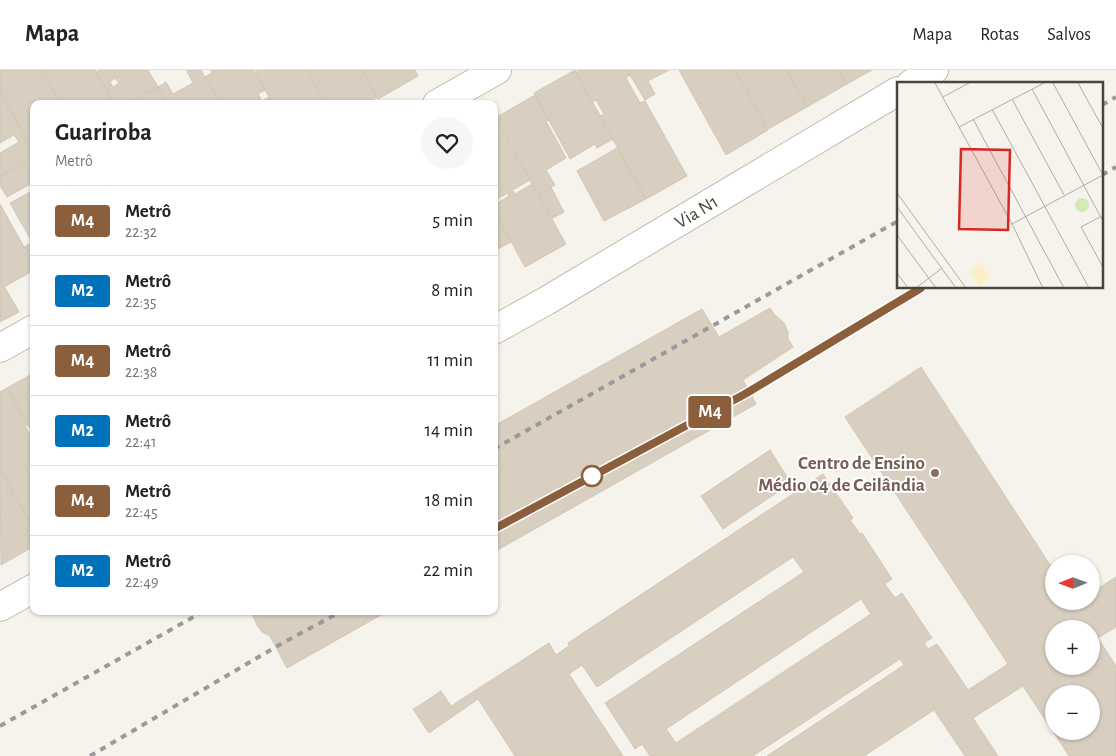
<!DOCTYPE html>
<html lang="pt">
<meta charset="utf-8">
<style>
:root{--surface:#fff;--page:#f6f6f6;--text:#222;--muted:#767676;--line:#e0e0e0}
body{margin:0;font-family:"Alegreya Sans",sans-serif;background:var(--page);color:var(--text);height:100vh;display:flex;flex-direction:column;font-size:19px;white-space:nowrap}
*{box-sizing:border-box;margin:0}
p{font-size:16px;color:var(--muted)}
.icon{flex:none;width:28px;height:28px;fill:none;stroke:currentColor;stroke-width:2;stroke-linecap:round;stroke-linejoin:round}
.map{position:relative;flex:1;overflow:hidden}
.drawer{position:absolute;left:30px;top:30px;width:468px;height:515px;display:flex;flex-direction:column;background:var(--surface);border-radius:10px;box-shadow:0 1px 4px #0004}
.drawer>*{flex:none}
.badge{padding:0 10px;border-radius:4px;font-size:18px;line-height:32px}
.needle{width:32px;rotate:269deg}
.controls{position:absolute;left:1045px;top:485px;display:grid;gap:10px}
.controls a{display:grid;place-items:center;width:55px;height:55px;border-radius:50%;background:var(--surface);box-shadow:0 1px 4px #0004;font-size:25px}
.map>.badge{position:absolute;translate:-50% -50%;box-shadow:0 0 0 2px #fff}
.round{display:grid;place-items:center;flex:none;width:52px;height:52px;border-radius:26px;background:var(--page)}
.overview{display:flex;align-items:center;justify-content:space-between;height:85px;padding:0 25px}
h1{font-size:24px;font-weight:600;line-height:38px}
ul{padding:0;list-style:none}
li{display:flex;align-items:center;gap:15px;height:70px;padding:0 25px;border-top:1px solid var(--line)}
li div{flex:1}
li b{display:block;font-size:19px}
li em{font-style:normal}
li .badge{min-width:55px;font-weight:700;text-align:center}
header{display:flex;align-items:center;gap:30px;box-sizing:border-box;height:70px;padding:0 25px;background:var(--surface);border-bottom:1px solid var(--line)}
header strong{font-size:24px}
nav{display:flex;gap:28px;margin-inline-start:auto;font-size:18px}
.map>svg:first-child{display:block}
</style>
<header>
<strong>Mapa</strong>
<nav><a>Mapa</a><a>Rotas</a><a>Salvos</a></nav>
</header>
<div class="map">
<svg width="1116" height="686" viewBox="0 0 1116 686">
<rect width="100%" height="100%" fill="#f6f3ec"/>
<g fill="#d8cfc1" stroke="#d3c7b4" fill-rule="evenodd">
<polygon points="0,0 42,0 60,34 34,34 34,82 0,21"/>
<polygon points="42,0 95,0 114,34 60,34"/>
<path d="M100,0H148L158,17L128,34H114L96,2ZM115,8L119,13L113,17L110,12Z"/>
<polygon points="188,0 201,0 220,34 167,34 158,17 166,12 173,24 193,13 187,1"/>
<polygon points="211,0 254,0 265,20 258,24 262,31 269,27 273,34 220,34 205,7 212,3"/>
<polygon points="259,0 307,0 326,34 273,34 255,2"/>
<polygon points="307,0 362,0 377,27 365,34 326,34"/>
<polygon points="362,0 415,0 418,6 378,29"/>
<polygon points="575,0 613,69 597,78 595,74 570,89 534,23"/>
<polygon points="579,0 627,0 630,5 626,8 640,33 645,31 687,106 646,129 600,46 604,44 596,30 592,32 576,2"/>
<polygon points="627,0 669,0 648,11 655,24 645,30"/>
<polygon points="679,0 735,0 768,60 726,85"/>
<polygon points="735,0 787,0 807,37 768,59"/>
<polygon points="787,0 839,0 847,14 807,37"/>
<polygon points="839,0 872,0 847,14"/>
<polygon points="158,17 167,34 128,34 136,29"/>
<polygon points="0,21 34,82 34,87 0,106 0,83 19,72 14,65 0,73"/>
<polygon points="535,25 549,50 546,51 566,88 546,100 555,115 538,125 495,48"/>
<polygon points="494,45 530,110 494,131"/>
<polygon points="617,78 646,129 604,151 577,101"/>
<polygon points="34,87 34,112 7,127 0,116 0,106"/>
<polygon points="532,114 566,174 525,197 494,140 494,135 509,126 508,123 513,121 515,124"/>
<polygon points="551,117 564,142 551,149 538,125"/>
<polygon points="34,120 34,175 10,133"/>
<polygon points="0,134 24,177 32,173 34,175 34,200 4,217 0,209"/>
<polygon points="498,148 511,172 494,181 494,150"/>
<polygon points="0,209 19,242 0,252"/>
<polygon points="770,238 774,244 784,253 788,262 788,269 793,277 743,310 756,334 494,482 494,356 702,239 719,267"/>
<path d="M921,297L1054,501V531H1074L1075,533L1078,531H1091V523L1116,507V557L1098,568L1116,596V686H1069L1023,616L973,648L998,686H965L934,640L864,686H767L904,595L900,589L753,686H650L642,674L635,679L605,633L804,502L793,487L597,617L582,595L569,604L623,686H515L478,629L429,663L413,639L417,637L441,621L451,636L549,573L556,585L569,576L568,573L823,404L853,448L850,450L860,464L862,463L892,509L885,514L895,528L902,523L932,568L924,573L928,579L937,574L968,620L1008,594L845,347ZM861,529L871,544L676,673L666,659ZM1054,559H1091V596H1054ZM1054,624H1091V661H1054Z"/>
<polygon points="34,303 34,365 7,318"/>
<polygon points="7,318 28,355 25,356 34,372 34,460 0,399 0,322"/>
<polygon points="770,380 791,413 723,459 701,426"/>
<polygon points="0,399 34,460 34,476 1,495"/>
<polygon points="388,541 287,598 270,566 262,562 257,555 251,541"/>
</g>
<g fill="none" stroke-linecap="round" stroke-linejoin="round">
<defs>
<g id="minor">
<polyline points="437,34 497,0"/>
<polyline points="0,278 34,259"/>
</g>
<g id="tertiary">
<polyline points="911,14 934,0"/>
<polyline points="494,260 546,231 898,21"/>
<polyline points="0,537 34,518"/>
</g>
</defs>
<use href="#minor" stroke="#c2bbae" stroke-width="30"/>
<use href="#tertiary" stroke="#c2bbae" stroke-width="30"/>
<use href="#minor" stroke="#fff" stroke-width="28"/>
<use href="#tertiary" stroke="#fff" stroke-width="28"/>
<g stroke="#9a9a9a" stroke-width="4" stroke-dasharray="6 6" stroke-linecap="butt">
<polyline points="1102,35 1116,27"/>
<polyline points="1102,105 1116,97"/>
<polyline points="494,379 898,151"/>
<polyline points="494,459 745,324 922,218"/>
<polyline points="0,656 204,541"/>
<polyline points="90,686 279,575 342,541"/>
</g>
</g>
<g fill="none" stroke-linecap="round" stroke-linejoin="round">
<defs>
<polyline id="line" points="494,459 745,324 921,218"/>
</defs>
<use href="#line" stroke="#fff" stroke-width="11"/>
<use href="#line" stroke="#8b5e3c" stroke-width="8"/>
</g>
<circle fill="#8d6e63" stroke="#fff" stroke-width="2" cx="935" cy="403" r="5"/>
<circle fill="#fff" stroke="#8b5e3c" stroke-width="2.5" cx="592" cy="406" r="10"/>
<g text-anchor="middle" stroke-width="4" stroke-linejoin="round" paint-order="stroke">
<g font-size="19" fill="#4b4439" stroke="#fff">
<text transform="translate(696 141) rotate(-31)" y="7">Via N1</text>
</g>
<g font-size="19" font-weight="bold" fill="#785e54" stroke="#fff" text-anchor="end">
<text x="925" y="399">Centro de Ensino<tspan x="925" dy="22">Médio 04 de Ceilândia</tspan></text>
</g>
</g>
<g transform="translate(897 12)">
<rect width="206" height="206" fill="#f6f3ec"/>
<path d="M178 123a7 7 0 1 1 14 0a7 7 0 1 1-14 0Z" fill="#d2eab5"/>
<path d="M83,181L94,196L82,204L72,189Z" fill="#f9efc9"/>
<path fill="none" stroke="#b2ada4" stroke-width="1" d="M38,1L115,142L146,206M156,1L207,95M181,1L207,48M135,7L207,141M46,15L72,1M115,17L167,113M95,27L192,206M76,37L167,206M62,45L147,1M0,111L69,206M0,125L59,206M203,135L184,145L207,187M115,142L206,93M0,153L39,206M0,191L11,206M19,206L45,186"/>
<path fill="#d62828" fill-opacity="0.15" stroke="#d62828" stroke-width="2.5" d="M64,67L113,68L111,148L62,147Z"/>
<rect width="206" height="206" fill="none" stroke="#4b4439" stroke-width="2.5"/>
</g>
</svg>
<div class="controls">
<a><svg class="needle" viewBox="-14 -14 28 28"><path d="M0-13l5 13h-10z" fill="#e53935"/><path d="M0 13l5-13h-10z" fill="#767676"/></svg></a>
<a>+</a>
<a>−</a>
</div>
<b class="badge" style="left:710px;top:342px;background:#8b5e3c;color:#fff">M4</b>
<section class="drawer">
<div class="overview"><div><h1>Guariroba</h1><p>Metrô</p></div><a class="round"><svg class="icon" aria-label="heart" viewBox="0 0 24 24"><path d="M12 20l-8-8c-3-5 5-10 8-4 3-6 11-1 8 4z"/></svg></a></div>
<ul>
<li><span class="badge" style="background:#8b5e3c;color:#fff">M4</span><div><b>Metrô</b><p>22:32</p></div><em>5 min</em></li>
<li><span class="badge" style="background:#0072bc;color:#fff">M2</span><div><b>Metrô</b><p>22:35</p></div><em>8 min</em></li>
<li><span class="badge" style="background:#8b5e3c;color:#fff">M4</span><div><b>Metrô</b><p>22:38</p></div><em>11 min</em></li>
<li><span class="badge" style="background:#0072bc;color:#fff">M2</span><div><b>Metrô</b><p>22:41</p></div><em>14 min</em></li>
<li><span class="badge" style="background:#8b5e3c;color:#fff">M4</span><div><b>Metrô</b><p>22:45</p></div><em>18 min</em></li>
<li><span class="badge" style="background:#0072bc;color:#fff">M2</span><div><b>Metrô</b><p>22:49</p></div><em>22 min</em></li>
</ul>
</section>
</div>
